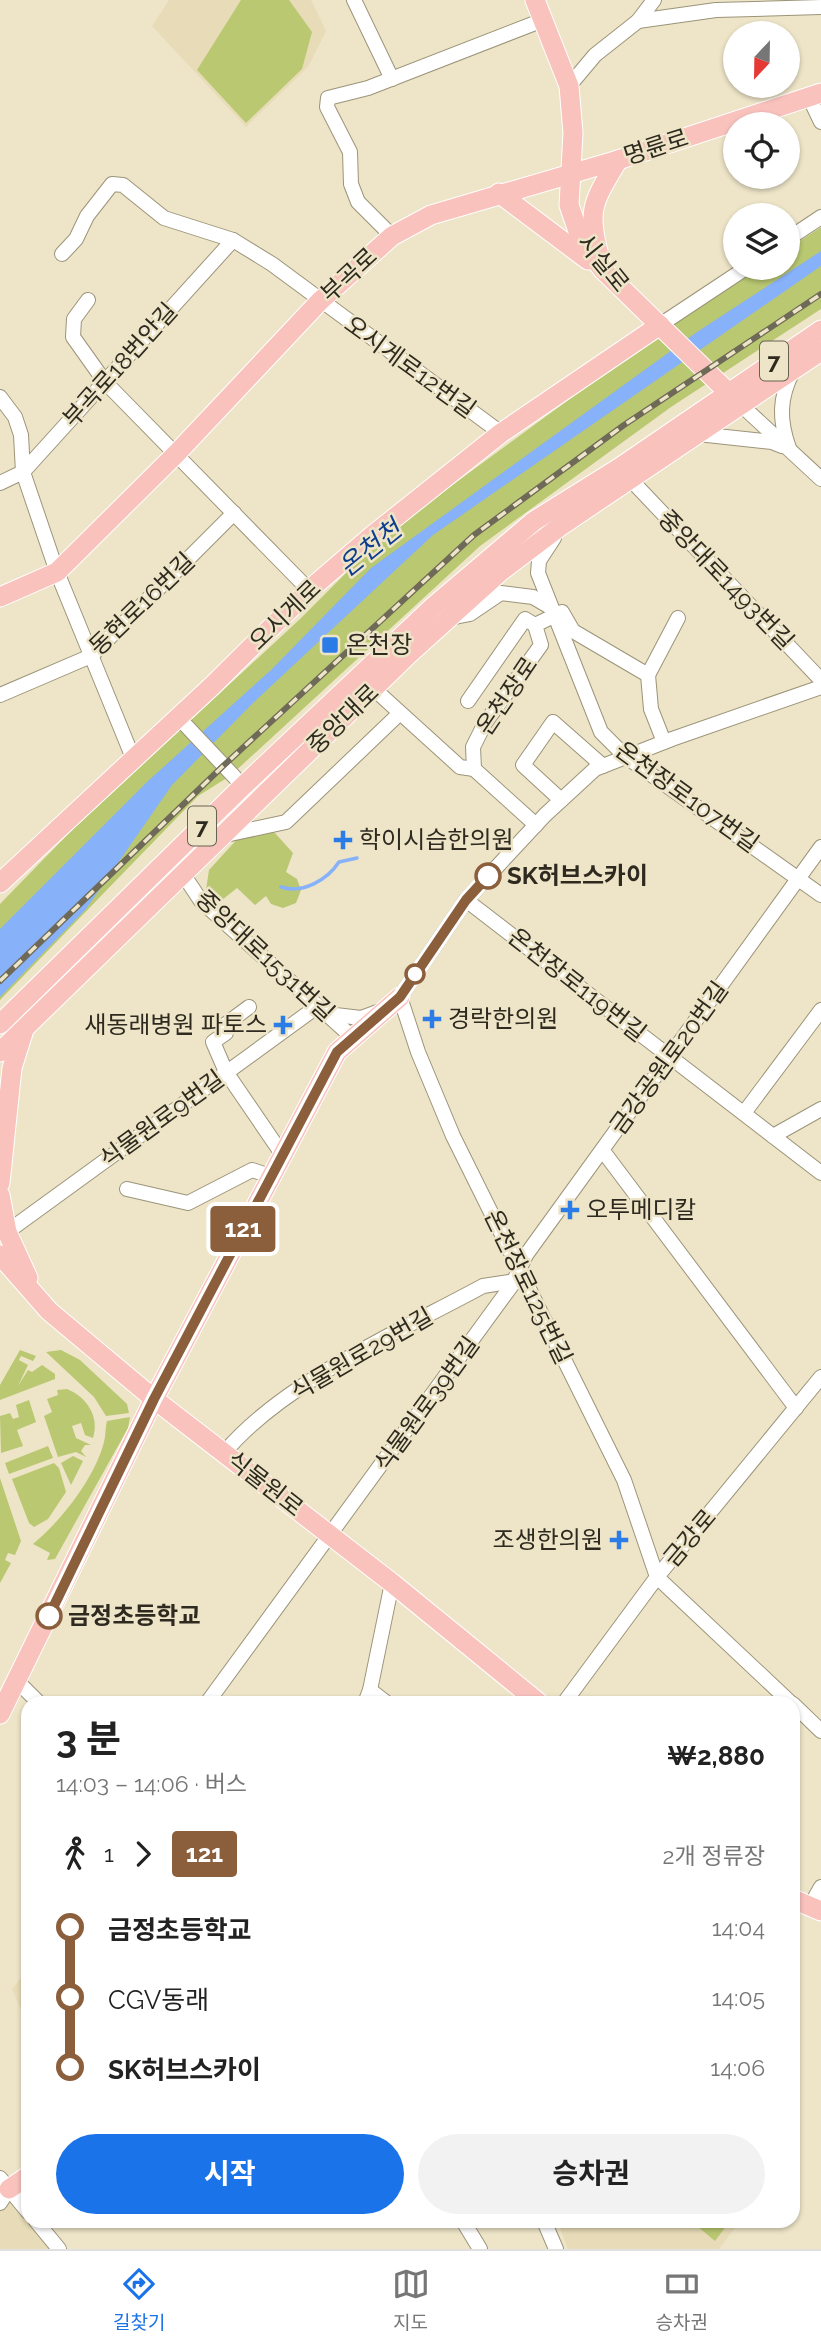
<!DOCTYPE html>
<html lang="ko">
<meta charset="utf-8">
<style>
:root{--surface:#fff;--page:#f2f2f2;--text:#222;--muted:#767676;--line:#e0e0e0;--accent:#1a73e8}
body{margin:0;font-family:Raleway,"Noto Sans KR",sans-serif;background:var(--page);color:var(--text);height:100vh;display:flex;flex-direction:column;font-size:26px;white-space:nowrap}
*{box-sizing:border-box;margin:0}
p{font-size:23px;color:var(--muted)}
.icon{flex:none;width:38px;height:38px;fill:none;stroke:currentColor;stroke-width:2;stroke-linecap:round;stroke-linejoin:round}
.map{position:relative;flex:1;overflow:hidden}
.panel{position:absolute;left:21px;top:1696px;width:779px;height:532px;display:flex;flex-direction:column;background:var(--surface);border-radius:21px;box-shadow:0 2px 5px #0004}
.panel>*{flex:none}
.badge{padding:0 14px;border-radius:5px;font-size:24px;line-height:46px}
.needle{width:46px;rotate:202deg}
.fabs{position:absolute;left:723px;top:21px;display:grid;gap:14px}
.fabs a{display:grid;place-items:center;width:77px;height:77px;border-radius:50%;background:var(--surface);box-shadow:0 2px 5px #0004;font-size:35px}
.map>.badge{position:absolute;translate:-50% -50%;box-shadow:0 0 0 4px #fff}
.legs{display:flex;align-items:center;gap:10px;height:77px;padding:0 35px;font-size:23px}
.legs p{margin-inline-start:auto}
.summary{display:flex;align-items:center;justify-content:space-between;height:119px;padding:0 35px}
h1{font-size:38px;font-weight:700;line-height:52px}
.primary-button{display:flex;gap:14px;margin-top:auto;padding:14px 35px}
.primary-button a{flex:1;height:80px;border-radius:42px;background:var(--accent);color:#fff;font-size:28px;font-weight:700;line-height:80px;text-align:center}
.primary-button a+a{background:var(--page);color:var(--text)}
ul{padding:0 35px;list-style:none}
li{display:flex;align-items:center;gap:24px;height:70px;font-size:26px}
li i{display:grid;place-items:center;width:10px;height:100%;margin:0 9px;background:currentColor}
li i::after{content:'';width:18px;height:18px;margin:-9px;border:5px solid;border-radius:50%;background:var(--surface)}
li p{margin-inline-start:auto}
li:first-child i{background:linear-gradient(#0000 50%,currentColor 0)}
li:last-child i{background:linear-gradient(currentColor 50%,#0000 0)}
.dock{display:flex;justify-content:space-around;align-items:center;height:98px;border-top:2px solid var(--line);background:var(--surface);font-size:19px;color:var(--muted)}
.dock a{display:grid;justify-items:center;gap:4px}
.dock .current{color:var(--accent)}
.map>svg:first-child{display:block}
</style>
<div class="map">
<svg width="821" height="2249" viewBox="0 0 821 2249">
<rect width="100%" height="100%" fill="#eee5c8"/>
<g fill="#e7dcb7">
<polygon points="169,0 311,0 326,31 308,67 246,127 152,26"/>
<polygon points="28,1970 28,2026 12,1989"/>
<polygon points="0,2184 28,2221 55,2249 0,2249"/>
<polygon points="557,2221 740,2221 719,2249 568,2249"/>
</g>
<g fill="#b9c871">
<polygon points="241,0 289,0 312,32 302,69 246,123 197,70"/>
<polygon points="821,227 821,309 671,407 480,546 230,776 198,796 0,1000 0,904 71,831 299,620 383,536 669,326 760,268 788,268 788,249"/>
<polygon points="274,832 293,853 286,872 297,879 301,890 296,903 283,908 271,904 266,896 255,905 237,888 217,904 206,890 209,870 241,835"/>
<polygon points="20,1350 36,1356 33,1361 21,1356 19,1360 28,1365 18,1386 28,1370 32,1372 42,1365 55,1374 55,1379 0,1400 0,1385"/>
<polygon points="61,1350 80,1360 127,1404 129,1413 106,1416 94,1397 46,1352"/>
<path d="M67,1389C87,1397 100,1417 93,1438L85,1435L81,1423L72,1426L76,1438L91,1445H85L81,1451L86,1457L76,1452L58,1457L44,1416L52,1412L47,1399L58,1395L57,1390Z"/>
<polygon points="29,1400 36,1422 17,1430 23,1446 1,1453 0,1416 10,1413 13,1419 19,1417 16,1405"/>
<path d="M130,1417L128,1428L55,1559L47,1560L50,1553L33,1544C61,1521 95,1478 104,1442C106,1435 105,1428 107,1421Z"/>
<polygon points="48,1446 53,1458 9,1474 5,1463"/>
<polygon points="73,1456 83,1461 71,1485 61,1463"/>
<polygon points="54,1463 59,1468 66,1492 48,1519 34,1527 29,1523 12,1479"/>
<polygon points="0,1478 21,1541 15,1555 8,1553 5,1560 11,1563 0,1583"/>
<polygon points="691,2221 730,2221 715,2241"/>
</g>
<polygon fill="#87b1f8" points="821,251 821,266 433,535 253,703 172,785 86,909 0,997 0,929 148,781 271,670 371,568 697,332"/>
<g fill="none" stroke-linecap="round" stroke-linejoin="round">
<path stroke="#87b1f8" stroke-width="3.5" d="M281,887C303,894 327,880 339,862L357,858"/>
<defs>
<g id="minor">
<polyline points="354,0 392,79"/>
<polyline points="638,21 716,10 821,7"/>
<polyline points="569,86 595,55 638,21 654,0"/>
<polyline points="809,97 821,122"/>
<polyline points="392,236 358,202 351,184 350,152 327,107 328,98 368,88 543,20"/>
<polyline points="788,239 821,217"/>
<polyline points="62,254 76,239 87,216 112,184 123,185 164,218 233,240 272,264 501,433"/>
<polyline points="88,300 74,319 73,337 105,382 309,590"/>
<polyline points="660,325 746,268"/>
<polyline points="0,397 15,417 21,435 23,472 57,572 133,758"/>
<polyline points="740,404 821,479"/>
<polyline points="698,434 772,442 782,446"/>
<path d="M789,448C779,420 779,398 793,371"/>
<polyline points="631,480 821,680"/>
<polyline points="0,483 23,472 233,240"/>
<polyline points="554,538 539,561 538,573 601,732 625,756 821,895"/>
<polyline points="450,618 470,614 501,593 533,597 550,607"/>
<polyline points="648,675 678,618"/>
<polyline points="374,689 460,767 474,769"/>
<polyline points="0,695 91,656 234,513"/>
<polyline points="468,701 525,619 535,625"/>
<polyline points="178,717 243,786"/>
<polyline points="561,800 523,765 553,722 603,766"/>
<polyline points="536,825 474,769 473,747 485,723 541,645 535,625 562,612 573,631 648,675 651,709 664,742"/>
<polyline points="221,836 286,822 399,714"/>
<polyline points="183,874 201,901 351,1036"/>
<polyline points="466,900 821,1173"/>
<polyline points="249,1007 222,1027 226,1033 213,1042 226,1072 282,1154"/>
<polyline points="327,1014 361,1018 380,1011"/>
<polyline points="744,1113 821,1010"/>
<polyline points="773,1136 821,1109"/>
<polyline points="603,1151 796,1408"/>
<polyline points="127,1189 188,1203 252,1170 270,1176"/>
<polyline points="7,1232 318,1006"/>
<path d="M224,1453C282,1383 402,1330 483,1286L515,1281"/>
<polyline points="17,1681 39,1703"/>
<polyline points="370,1690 387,1703"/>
<polyline points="207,1703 512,1285 526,1255 821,847"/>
<polyline points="365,1703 370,1690 392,1583"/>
<polyline points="564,1703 657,1577 821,1377"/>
<polyline points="791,1703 657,1577 624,1480 453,1136 418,1052 400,997 466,900 545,815 595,769 672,739 821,687"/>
<polyline points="793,1704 821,1731"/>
<polyline points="810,1906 821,1887"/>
<polyline points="0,2178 28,2212"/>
<polyline points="0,2203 9,2189"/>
<polyline points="36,2221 59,2249"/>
<polyline points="463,2221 480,2249"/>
<polyline points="544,2221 556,2249"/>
</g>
<g id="major">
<polyline points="535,0 569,86 573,133 569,205 582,243 603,270 735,399"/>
<polyline points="499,193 588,260"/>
<path d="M600,259C586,210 593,202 618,160"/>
<polyline points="0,597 57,572 176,454 320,301 392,236 431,215 618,160 821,93"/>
<polyline points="0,883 212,686 309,590 373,535 501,433 660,325"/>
<polyline points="0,1024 243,786 434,606 534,521 619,468 821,330"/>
<polyline points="0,1052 409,654 500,572 562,525 821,351"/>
<polyline points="0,1183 12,1068 23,1033"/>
<polyline points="0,1195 7,1232 28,1278"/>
<polyline points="0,1255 49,1311 154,1399 392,1583 539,1703"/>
<polyline points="0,1714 154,1399 337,1052 400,997"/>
<polyline points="793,1899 821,1911"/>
<polyline points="9,2189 28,2176"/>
</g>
</defs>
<use href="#minor" stroke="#9c9479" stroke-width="16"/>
<use href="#major" stroke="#fff" stroke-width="21"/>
<use href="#minor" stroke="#fff" stroke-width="14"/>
<use href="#major" stroke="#f9c2bd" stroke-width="19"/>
<defs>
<polyline id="rail" points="0,981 222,767 474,535 624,425 821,294"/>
</defs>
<use href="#rail" stroke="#6f6a58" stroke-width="6"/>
<use href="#rail" stroke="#eee5c8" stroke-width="3.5" stroke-dasharray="10" stroke-linecap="butt"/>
</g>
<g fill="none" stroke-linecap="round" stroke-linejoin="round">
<defs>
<polyline id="line-1" points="49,1616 154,1399 337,1052 400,997 466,900 488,876"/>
</defs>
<use href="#line-1" stroke="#fff" stroke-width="16"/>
<use href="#line-1" stroke="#8b5e3c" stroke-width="10"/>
</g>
<g fill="#2b7ce7" stroke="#eee5c8" stroke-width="2.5">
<rect x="321" y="636" width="18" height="18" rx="3.5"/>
<path d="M339.5 829.5h7v7h7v7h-7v7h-7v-7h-7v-7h7z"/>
<path d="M428.5 1008.5h7v7h7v7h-7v7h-7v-7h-7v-7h7z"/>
<path d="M279.5 1014.5h7v7h7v7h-7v7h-7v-7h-7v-7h7z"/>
<path d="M566.5 1199.5h7v7h7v7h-7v7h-7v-7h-7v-7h7z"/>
<path d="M615.5 1529.5h7v7h7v7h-7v7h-7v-7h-7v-7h7z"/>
</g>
<g fill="#fff" stroke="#8b5e3c" stroke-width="3.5">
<circle cx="488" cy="876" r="12"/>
<circle cx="415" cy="974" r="9"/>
<circle cx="49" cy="1616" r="12"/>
</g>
<g text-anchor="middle" stroke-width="5" stroke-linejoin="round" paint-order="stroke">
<g fill="#eee5c8" stroke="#686252" stroke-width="2">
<rect x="760" y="341.5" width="28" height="39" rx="5"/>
<rect x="188" y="806.5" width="28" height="39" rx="5"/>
</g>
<g font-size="23" font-weight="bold" fill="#2e2a1f">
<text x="774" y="369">7</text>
<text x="202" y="834">7</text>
</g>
<g font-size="24" fill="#2e2a1f" stroke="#eee5c8">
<text transform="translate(656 147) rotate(-18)" y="8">명륜로</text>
<text transform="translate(603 263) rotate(51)" y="8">시실로</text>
<text transform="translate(349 275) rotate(-43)" y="8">부곡로</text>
<text transform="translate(120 365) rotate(-48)" y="8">부곡로18번안길</text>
<text transform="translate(410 367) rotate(36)" y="8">오시게로12번길</text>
<text transform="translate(726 580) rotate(46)" y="8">중앙대로1493번길</text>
<text transform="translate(142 604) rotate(-44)" y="8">동현로16번길</text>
<text transform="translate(285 615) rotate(-44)" y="8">오시게로</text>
<text transform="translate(507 696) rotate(-56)" y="8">온천장로</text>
<text transform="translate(343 719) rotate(-44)" y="8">중앙대로</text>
<text transform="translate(687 797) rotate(36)" y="8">온천장로107번길</text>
<text transform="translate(265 956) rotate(43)" y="8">중앙대로1531번길</text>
<text transform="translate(577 985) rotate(38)" y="8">온천장로119번길</text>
<text transform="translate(669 1058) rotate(-54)" y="8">금강공원로20번길</text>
<text transform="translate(162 1119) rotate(-36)" y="8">식물원로9번길</text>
<text transform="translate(528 1287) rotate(64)" y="8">온천장로125번길</text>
<text transform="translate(362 1354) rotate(-30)" y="8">식물원로29번길</text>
<text transform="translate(427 1404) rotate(-54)" y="8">식물원로39번길</text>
<text transform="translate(265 1484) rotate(38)" y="8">식물원로</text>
<text transform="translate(690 1538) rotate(-50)" y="8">금강로</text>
</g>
<g font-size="24" fill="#2e2a1f" stroke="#eee5c8" text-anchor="start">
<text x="346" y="653">온천장</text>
<text x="359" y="848">학이시습한의원</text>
<text x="448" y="1027">경락한의원</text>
<text x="267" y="1033" text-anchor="end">새동래병원 파토스</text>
<text x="586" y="1218">오투메디칼</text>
<text x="603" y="1548" text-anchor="end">조생한의원</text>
</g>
<g font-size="24" font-weight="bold" fill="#2e2a1f" stroke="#eee5c8" text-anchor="start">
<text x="507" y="884">SK허브스카이</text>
<text x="68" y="1624">금정초등학교</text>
</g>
<g font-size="26" font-style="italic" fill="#0e3d8d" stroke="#eee5c8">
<text transform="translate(370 548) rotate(-39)" y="9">온천천</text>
</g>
</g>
</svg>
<div class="fabs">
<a><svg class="needle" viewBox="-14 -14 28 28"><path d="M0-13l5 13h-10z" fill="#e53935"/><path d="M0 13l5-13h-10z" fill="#767676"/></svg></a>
<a><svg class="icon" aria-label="locate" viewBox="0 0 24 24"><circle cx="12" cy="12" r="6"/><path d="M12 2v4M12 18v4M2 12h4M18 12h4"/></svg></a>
<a><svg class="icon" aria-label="layers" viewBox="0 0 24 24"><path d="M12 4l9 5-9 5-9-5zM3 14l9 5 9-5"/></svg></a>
</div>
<b class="badge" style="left:243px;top:1229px;background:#8b5e3c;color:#fff">121</b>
<section class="panel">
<div class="summary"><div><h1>3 분</h1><p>14:03 – 14:06 · 버스</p></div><b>₩2,880</b></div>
<div class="legs"><svg class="icon" aria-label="walk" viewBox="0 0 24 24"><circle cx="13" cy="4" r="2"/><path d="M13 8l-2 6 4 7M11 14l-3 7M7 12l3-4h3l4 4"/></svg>1<svg class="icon" aria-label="forward" viewBox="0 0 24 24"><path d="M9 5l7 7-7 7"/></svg><b class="badge" style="background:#8b5e3c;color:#fff">121</b><p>2개 정류장</p></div>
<ul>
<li><i style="color:#8b5e3c"></i><b>금정초등학교</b><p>14:04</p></li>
<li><i style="color:#8b5e3c"></i><span>CGV동래</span><p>14:05</p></li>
<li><i style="color:#8b5e3c"></i><b>SK허브스카이</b><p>14:06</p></li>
</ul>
<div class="primary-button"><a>시작</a><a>승차권</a></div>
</section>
</div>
<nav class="dock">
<a class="current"><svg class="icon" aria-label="directions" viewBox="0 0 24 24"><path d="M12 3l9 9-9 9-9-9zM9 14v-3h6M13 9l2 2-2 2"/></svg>길찾기</a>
<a><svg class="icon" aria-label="map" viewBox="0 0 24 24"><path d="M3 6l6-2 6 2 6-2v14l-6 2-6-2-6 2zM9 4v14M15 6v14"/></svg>지도</a>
<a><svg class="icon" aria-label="tickets" viewBox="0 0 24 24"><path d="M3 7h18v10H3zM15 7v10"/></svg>승차권</a>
</nav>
